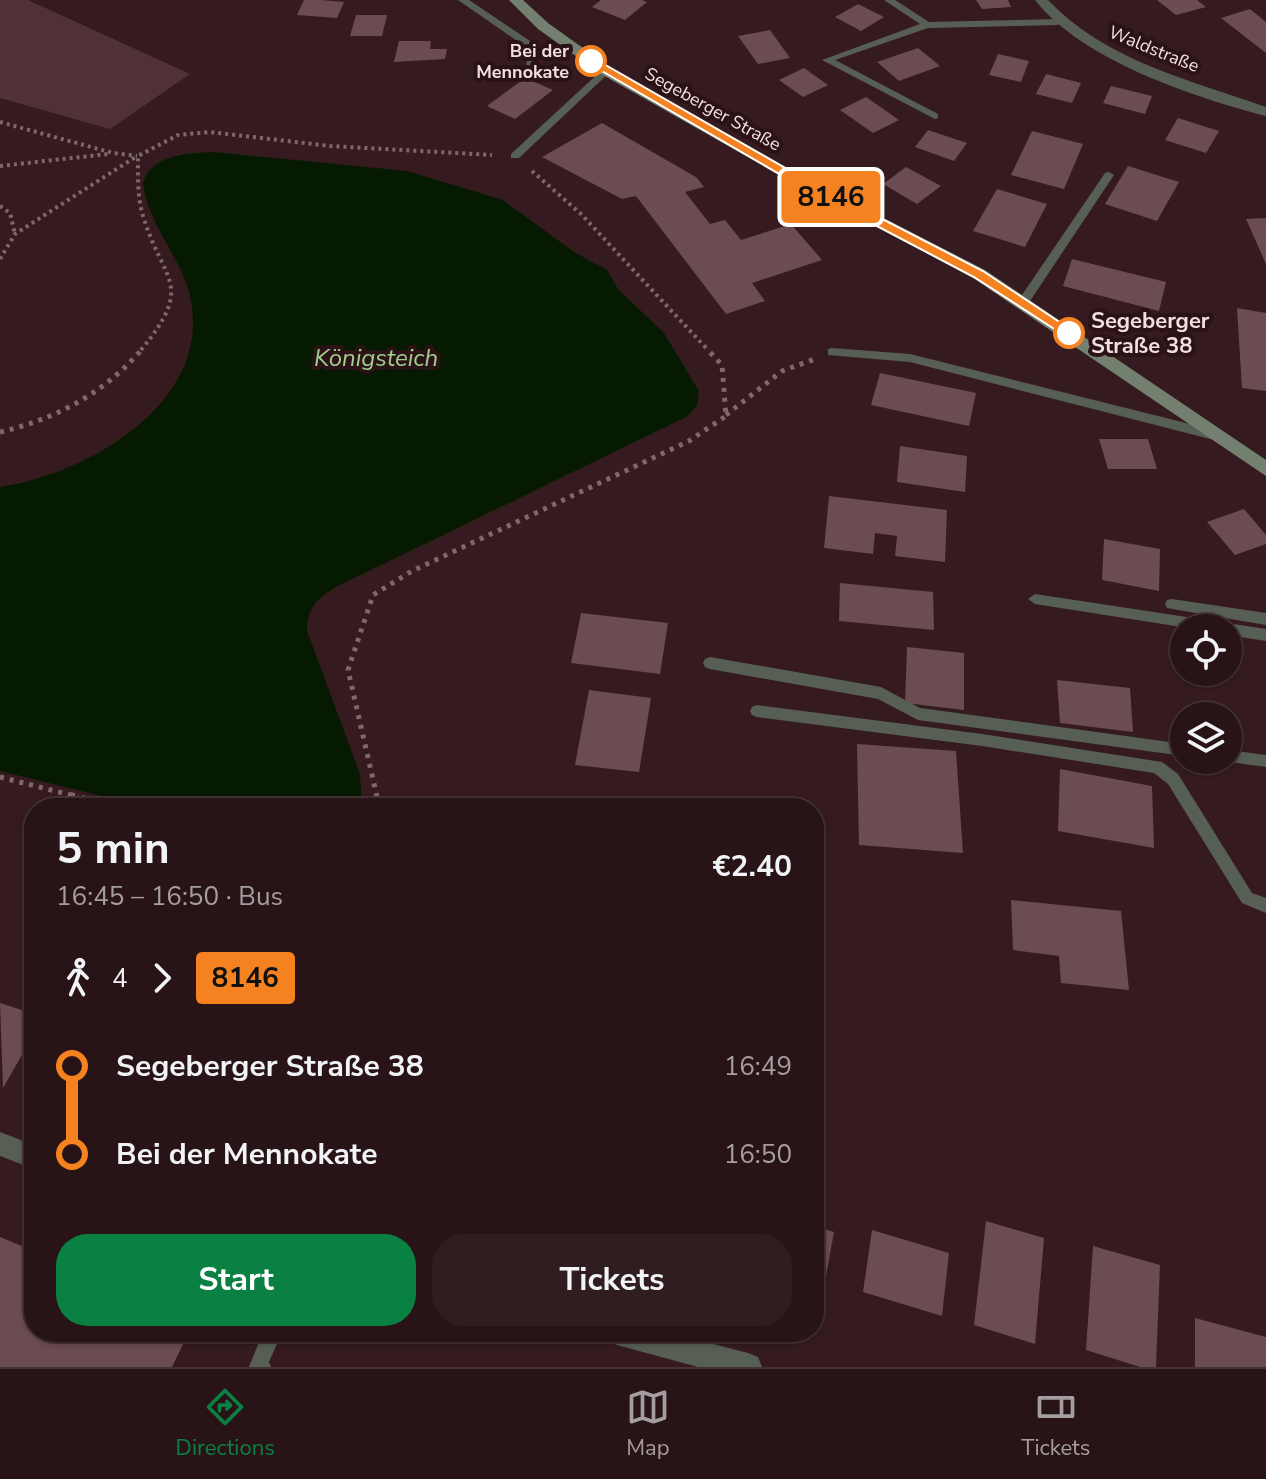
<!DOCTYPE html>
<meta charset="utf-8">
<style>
:root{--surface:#281417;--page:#301d20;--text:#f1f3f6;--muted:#a59ea1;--line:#443336;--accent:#0b8043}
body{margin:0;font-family:"Nunito Sans",sans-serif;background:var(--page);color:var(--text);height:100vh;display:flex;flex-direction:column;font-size:30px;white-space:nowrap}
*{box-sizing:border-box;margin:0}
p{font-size:26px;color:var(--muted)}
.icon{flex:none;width:44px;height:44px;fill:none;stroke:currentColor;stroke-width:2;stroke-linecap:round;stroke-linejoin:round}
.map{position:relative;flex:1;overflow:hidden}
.side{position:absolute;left:24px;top:798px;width:800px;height:544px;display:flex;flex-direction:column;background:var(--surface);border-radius:32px;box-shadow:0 2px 6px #0004,0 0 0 2px var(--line)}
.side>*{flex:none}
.badge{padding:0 16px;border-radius:6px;font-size:28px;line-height:52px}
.fabs{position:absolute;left:1170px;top:614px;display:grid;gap:16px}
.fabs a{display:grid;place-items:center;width:72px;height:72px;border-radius:50%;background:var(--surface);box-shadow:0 2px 6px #0004,0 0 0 2px var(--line);font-size:40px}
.map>.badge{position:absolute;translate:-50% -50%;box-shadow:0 0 0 4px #fff}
.legs{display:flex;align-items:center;gap:12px;height:88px;padding:0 32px;font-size:26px}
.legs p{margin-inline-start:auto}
.head{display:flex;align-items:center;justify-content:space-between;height:136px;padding:0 32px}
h1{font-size:44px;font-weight:700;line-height:60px}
.primary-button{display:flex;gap:16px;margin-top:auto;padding:16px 32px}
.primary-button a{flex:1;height:92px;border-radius:32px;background:var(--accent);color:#fff;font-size:32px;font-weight:700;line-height:92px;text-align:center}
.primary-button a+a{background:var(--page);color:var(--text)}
ul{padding:0 32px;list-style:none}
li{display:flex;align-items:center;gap:28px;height:88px;font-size:30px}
li i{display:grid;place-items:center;width:12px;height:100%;margin:0 10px;background:currentColor}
li i::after{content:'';width:20px;height:20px;margin:-10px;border:6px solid;border-radius:50%;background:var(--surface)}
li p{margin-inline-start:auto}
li:first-child i{background:linear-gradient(#0000 50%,currentColor 0)}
li:last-child i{background:linear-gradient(currentColor 50%,#0000 0)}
.menu{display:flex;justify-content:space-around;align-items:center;height:112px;border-top:2px solid var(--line);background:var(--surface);font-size:22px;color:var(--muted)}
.menu a{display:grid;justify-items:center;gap:4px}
.menu .current{color:var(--accent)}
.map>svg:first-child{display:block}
</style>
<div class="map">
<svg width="1266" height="1367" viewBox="0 0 1266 1367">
<rect width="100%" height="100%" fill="#351b1f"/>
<polygon fill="#503236" points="0,0 28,0 190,74 110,129 0,98"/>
<path fill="#061a01" d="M214,152L407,171L503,200L574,252L607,270L618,289L664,333L699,391L697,405L688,416L336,587C319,597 306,609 307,631L360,774L362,808H151L0,771V487C87,474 214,403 190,296C181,257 147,223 143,183C151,154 190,153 214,152Z"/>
<g fill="#6b4c50">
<polygon points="304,0 321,0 344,2 337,18 297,15"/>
<polygon points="601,0 642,0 647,2 625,20 592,7"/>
<polygon points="976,0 1008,0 1011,7 982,9"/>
<polygon points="1157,0 1197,0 1206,7 1176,15"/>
<polygon points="858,4 884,17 861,31 835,17"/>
<polygon points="1250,9 1266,22 1266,53 1221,18"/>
<polygon points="356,15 387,15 382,36 350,36"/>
<polygon points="770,30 790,58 758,64 738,36"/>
<polygon points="399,41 431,41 430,49 447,49 445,59 394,62"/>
<polygon points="918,48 940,66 899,81 877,62"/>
<polygon points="998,54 1029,61 1021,82 989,75"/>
<polygon points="804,68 828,85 803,97 779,80"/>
<polygon points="1046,74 1081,83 1072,103 1036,94"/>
<polygon points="525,78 553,90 515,119 487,106"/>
<polygon points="1111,86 1152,96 1145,114 1103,103"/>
<polygon points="866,97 899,120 873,133 840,110"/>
<polygon points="1178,118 1219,131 1206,153 1165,140"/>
<polygon points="602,123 696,177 704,187 685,192 710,224 725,220 741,240 791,224 822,260 752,283 765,301 726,314 636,196 622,199 542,157"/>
<polygon points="928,130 967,143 954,161 915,147"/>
<polygon points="1032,131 1083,144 1064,189 1011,175"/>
<polygon points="1128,166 1179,182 1157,221 1105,204"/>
<polygon points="906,167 941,186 917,204 883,184"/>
<polygon points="997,189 1047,204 1025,247 973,231"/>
<polygon points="1266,218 1266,264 1246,219"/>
<polygon points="1072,259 1166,282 1159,311 1063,286"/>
<polygon points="1237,308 1266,313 1266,391 1242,388"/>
<polygon points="880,373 976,393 969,426 871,405"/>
<polygon points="1099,439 1148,439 1157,469 1108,469"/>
<polygon points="900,446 967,456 965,492 897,482"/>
<polygon points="829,496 947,510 945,562 895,556 897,536 875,533 873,554 824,548"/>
<polygon points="1244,509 1266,535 1266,544 1235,555 1207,522"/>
<polygon points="1104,539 1160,549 1159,591 1102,580"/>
<polygon points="840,583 933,592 934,630 839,621"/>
<polygon points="581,613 668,623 660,674 571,663"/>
<polygon points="907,647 964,653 964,710 905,703"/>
<polygon points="1057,680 1130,688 1133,732 1060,723"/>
<polygon points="589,690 651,698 639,772 575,765"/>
<polygon points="857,744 956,751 963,853 859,845"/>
<polygon points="1060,769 1152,786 1154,848 1058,831"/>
<polygon points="1011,900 1121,911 1129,990 1061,983 1059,956 1013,950"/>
<polygon points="0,1003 34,1014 34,1034 3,1088"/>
<polygon points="986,1221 1044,1238 1035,1344 974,1325"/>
<polygon points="814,1226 834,1232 823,1292 814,1290"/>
<polygon points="872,1230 949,1253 942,1316 863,1292"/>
<polygon points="0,1237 34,1251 34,1332 189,1332 172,1367 0,1367"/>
<polygon points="1093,1246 1160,1265 1156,1367 1140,1367 1086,1350"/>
<polygon points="1195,1318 1266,1337 1266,1367 1195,1367"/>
</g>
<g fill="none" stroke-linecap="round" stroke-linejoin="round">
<g stroke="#7f686b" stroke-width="4" stroke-dasharray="3 4" stroke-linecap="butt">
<polyline points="0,122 113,153 137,156"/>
<polyline points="0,166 108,154"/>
<polyline points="532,171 581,214 708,350"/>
<polyline points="0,206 10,213 15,234"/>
<polyline points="0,259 15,234 137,156"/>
<path d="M141,350C195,284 164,283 144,219C137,199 138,177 138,156L178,135L210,132L330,146L492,155"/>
</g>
<g stroke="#7f686b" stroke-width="5" stroke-dasharray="4 6" stroke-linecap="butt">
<polyline points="726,415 782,371 815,359"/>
<path d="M0,432C56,419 105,393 143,348"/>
<polyline points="0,777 78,797"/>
<polyline points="377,797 348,670 373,595 412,571 689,441 726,416 722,365 706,348"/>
</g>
<g stroke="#7f686b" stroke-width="6" stroke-dasharray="5 7" stroke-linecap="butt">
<polyline points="70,795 121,808"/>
<polyline points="376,795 379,808"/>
</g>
<g fill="#575f54" fill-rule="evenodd">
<polygon points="458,0 469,0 530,41 538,53 534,69 526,67 528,53 523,45"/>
<polygon points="884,0 895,0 929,22 1057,19 1062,22 1057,25 928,28 835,60 938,114 938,118 935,119 822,60 920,24"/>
<polygon points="603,69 611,71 519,158 511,158 511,154"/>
<polygon points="1109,172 1114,175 1028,304 1020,304 1020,298 1105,173"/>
<polygon points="832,348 910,354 1218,431 1224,436 1218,441 910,362 828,355 828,349"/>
<polygon points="1035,594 1266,629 1266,641 1228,635 1228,628 1188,628 1035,604 1028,599"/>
<polygon points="1172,599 1266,613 1266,625 1172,609 1167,608 1165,604 1167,600"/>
<polygon points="710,657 881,687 920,708 1184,744 1184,756 918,720 878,699 710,669 705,667 703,663 705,659"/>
<polygon points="757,705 982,734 1162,762 1178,774 1252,893 1266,898 1266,913 1242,903 1168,784 1154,773 982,746 757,717 752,715 750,711 752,707"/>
<polygon points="1228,750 1266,755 1266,767 1223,761 1228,760"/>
<polygon points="263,1332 282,1332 269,1362 271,1367 249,1367"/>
</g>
<g fill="#575f54" fill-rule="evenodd">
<path d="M1035,0H1048C1106,61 1190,80 1266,107V116C1193,97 1082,60 1035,0Z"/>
<polygon points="0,1132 34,1145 34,1169 0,1156"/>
<polygon points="604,1332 667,1332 748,1353 758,1357 762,1367 698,1367 617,1345 608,1341"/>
</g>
<polygon fill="#74806f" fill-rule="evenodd" points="509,0 523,0 548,23 611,68 802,176 985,270 1266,460 1266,476 973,278 792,182 601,74 538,29"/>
</g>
<polygon fill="#f58220" stroke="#fff" stroke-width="2" points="588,59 595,59 801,177 983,271 1076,333 1065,336 974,277 793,182 588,63"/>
<g fill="#fff" stroke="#f58220" stroke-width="4">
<circle cx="591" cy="61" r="14"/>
<circle cx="1069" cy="333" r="14"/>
</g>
<g text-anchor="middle" stroke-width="8" stroke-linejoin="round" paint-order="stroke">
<g font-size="18" fill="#f2dfe1" stroke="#2b1216">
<text transform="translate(1154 49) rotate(22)" y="6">Waldstraße</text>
<text transform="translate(713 109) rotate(29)" y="6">Segeberger Straße</text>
</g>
<g font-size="18" font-weight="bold" fill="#f2dfe1" stroke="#2b1216" text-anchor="end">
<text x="569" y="57">Bei der<tspan x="569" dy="21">Mennokate</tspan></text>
</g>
<g font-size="22" font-weight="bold" fill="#f2dfe1" stroke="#2b1216" text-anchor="start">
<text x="1091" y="328">Segeberger<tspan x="1091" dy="25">Straße 38</tspan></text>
</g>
<g font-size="24" font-style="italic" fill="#9fce8e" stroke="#2b1216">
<text x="376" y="366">Königsteich</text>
</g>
</g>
</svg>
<div class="fabs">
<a><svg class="icon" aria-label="locate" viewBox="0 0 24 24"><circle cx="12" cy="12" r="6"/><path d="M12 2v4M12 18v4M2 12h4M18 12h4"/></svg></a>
<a><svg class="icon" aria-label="layers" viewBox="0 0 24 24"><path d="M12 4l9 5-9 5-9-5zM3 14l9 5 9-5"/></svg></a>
</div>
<b class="badge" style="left:831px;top:197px;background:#f58220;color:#111">8146</b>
<section class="side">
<div class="head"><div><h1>5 min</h1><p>16:45 – 16:50 · Bus</p></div><b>€2.40</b></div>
<div class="legs"><svg class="icon" aria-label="walk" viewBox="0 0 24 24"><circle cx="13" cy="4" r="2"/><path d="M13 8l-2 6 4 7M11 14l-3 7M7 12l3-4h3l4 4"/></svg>4<svg class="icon" aria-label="forward" viewBox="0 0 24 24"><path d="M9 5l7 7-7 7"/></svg><b class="badge" style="background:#f58220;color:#111">8146</b></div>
<ul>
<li><i style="color:#f58220"></i><b>Segeberger Straße 38</b><p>16:49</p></li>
<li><i style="color:#f58220"></i><b>Bei der Mennokate</b><p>16:50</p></li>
</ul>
<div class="primary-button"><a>Start</a><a>Tickets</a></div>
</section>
</div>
<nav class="menu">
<a class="current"><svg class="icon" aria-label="directions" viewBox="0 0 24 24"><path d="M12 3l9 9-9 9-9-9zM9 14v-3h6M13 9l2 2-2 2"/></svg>Directions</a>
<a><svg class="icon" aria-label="map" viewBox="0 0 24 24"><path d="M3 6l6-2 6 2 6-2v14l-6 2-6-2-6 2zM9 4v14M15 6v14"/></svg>Map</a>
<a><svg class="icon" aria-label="tickets" viewBox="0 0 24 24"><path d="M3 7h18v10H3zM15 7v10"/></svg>Tickets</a>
</nav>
